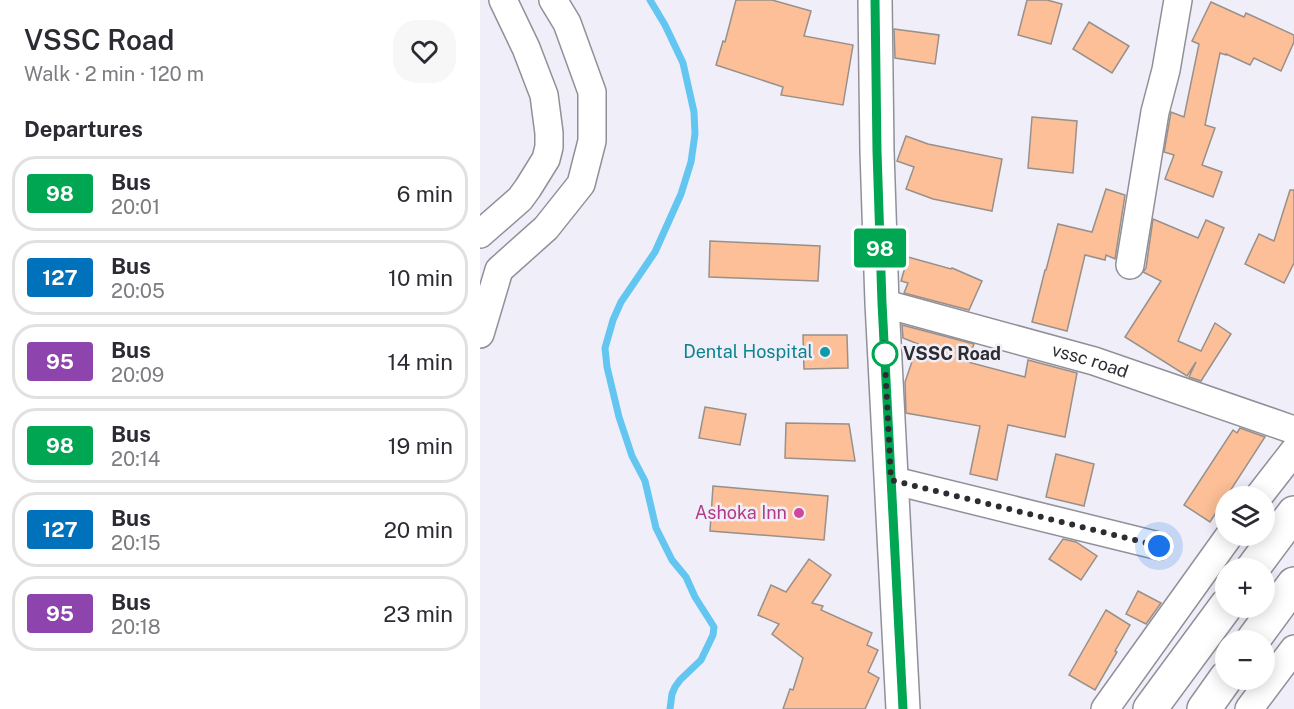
<!DOCTYPE html>
<meta charset="utf-8">
<style>
:root{--surface:#fff;--page:#f7f7f7;--text:#2b2b33;--muted:#7c7c81;--line:#e1e1e2}
body{margin:0;font-family:"Public Sans",sans-serif;background:var(--page);color:var(--text);height:100vh;display:flex;flex-direction:column;font-size:22px;white-space:nowrap}
*{box-sizing:border-box;margin:0}
p{font-size:20px;color:var(--muted)}
.icon{flex:none;width:33px;height:33px;fill:none;stroke:currentColor;stroke-width:2;stroke-linecap:round;stroke-linejoin:round}
.map{position:relative;flex:1;overflow:hidden}
.sheet{display:flex;flex-direction:column;background:var(--surface);width:480px}
.sheet>*{flex:none}
.badge{padding:0 12px;border-radius:4px;font-size:21px;line-height:39px}
.buttons{position:absolute;left:735px;top:486px;display:grid;gap:12px}
.buttons a{display:grid;place-items:center;width:60px;height:60px;border-radius:50%;background:var(--surface);box-shadow:0 3px 15px #0003;font-size:30px}
.you{position:absolute;width:30px;height:30px;margin:-15px;border:4px solid #fff;border-radius:50%;background:#1a73e8;box-shadow:0 0 0 9px #1a73e833}
.map>.badge{position:absolute;translate:-50% -50%;box-shadow:0 0 0 3px #fff}
h2{padding:0 24px;font-size:22px;line-height:54px}
.round{display:grid;place-items:center;flex:none;width:63px;height:63px;border-radius:24px;background:var(--page)}
.summary{display:flex;align-items:center;justify-content:space-between;height:102px;padding:0 24px}
h1{font-size:28px;font-weight:600;line-height:45px}
ul{padding:0;list-style:none}
li{display:flex;align-items:center;gap:18px;height:75px;margin:0 12px 9px;padding:0 12px;border:3px solid var(--line);border-radius:24px}
li div{flex:1}
li b{display:block;font-size:22px}
li em{font-style:normal}
li .badge{min-width:66px;font-weight:700;text-align:center}
main{display:flex;flex:1;min-height:0}
.map>svg:first-child{display:block}
</style>
<main>
<section class="sheet">
<div class="summary"><div><h1>VSSC Road</h1><p>Walk · 2 min · 120 m</p></div><a class="round"><svg class="icon" aria-label="heart" viewBox="0 0 24 24"><path d="M12 20l-8-8c-3-5 5-10 8-4 3-6 11-1 8 4z"/></svg></a></div>
<h2>Departures</h2>
<ul>
<li><span class="badge" style="background:#00a651;color:#fff">98</span><div><b>Bus</b><p>20:01</p></div><em>6 min</em></li>
<li><span class="badge" style="background:#0072bc;color:#fff">127</span><div><b>Bus</b><p>20:05</p></div><em>10 min</em></li>
<li><span class="badge" style="background:#8e44ad;color:#fff">95</span><div><b>Bus</b><p>20:09</p></div><em>14 min</em></li>
<li><span class="badge" style="background:#00a651;color:#fff">98</span><div><b>Bus</b><p>20:14</p></div><em>19 min</em></li>
<li><span class="badge" style="background:#0072bc;color:#fff">127</span><div><b>Bus</b><p>20:15</p></div><em>20 min</em></li>
<li><span class="badge" style="background:#8e44ad;color:#fff">95</span><div><b>Bus</b><p>20:18</p></div><em>23 min</em></li>
</ul>
</section>
<div class="map">
<svg width="814" height="709" viewBox="0 0 814 709">
<rect width="100%" height="100%" fill="#f0eff9"/>
<g fill="none" stroke-linecap="round" stroke-linejoin="round">
<polyline stroke="#63c6f0" stroke-width="7" points="170,0 185,25 203,63 214,112 215,134 211,162 201,194 175,252 141,302 133,320 125,348 127,367 139,417 152,456 165,481 176,528 192,560 206,577 215,597 234,627 233,635 221,660 200,680 195,687 192,694 190,709"/>
</g>
<g fill="#fcbf97" stroke="#98908a" stroke-width="1.5">
<polygon points="256,0 292,0 331,11 324,36 373,45 363,105 301,95 303,87 236,65 243,41 245,42"/>
<polygon points="547,0 567,0 582,4 571,44 538,35"/>
<polygon points="731,2 764,17 766,13 814,35 814,42 801,71 774,58 770,65 746,54 746,55 740,53 725,125 735,128 722,165 742,172 733,197 685,179 694,155 684,152 691,112 704,117 719,44 712,41"/>
<polygon points="609,22 649,46 632,73 593,49"/>
<polygon points="414,29 459,35 455,64 415,58"/>
<polygon points="552,117 597,121 593,173 548,168"/>
<polygon points="426,136 448,144 522,159 512,211 453,199 426,189 434,167 417,161"/>
<polygon points="626,189 645,195 635,259 626,255 625,260 605,255 587,331 552,322 565,270 566,270 578,224 612,232"/>
<polygon points="810,190 814,190 814,263 804,283 765,264 779,234 794,241"/>
<polygon points="673,219 718,238 726,220 744,228 698,341 721,351 735,323 751,334 721,381 709,377 716,362 707,376 645,337 681,281 663,272 666,268"/>
<polygon points="230,241 340,246 338,281 229,277"/>
<polygon points="428,257 471,269 472,268 502,281 489,310 424,293 428,283 421,281"/>
<polygon points="422,325 494,344 488,362 545,377 548,360 597,373 585,437 528,425 517,480 490,474 500,426 426,413 425,382 438,344 423,338"/>
<polygon points="323,335 367,335 368,368 324,369"/>
<polygon points="225,407 266,414 260,445 219,438"/>
<polygon points="306,423 369,424 375,461 305,458"/>
<polygon points="760,428 785,437 730,522 704,505 753,430 757,433"/>
<polygon points="576,454 614,464 604,506 566,497"/>
<polygon points="233,486 348,496 344,540 230,531"/>
<polygon points="583,539 596,542 617,556 601,580 569,559"/>
<polygon points="329,559 351,575 332,603 343,606 341,610 392,633 387,645 398,650 388,672 399,678 385,709 303,709 310,689 313,690 323,658 292,634 299,624 278,615 291,585 306,592"/>
<polygon points="658,591 681,603 666,624 646,614"/>
<polygon points="626,610 650,625 635,651 637,652 615,690 589,675"/>
</g>
<g fill="none" stroke-linecap="round" stroke-linejoin="round">
<defs>
<g id="minor">
<polyline points="0,234 40,199 48,188 66,159 69,147 69,133 64,95 46,48 23,0"/>
<polyline points="650,265 675,112 686,70 698,0"/>
<path id="s1" d="M402,303L614,361L814,430"/>
<polyline points="0,334 19,270 66,228 101,184 112,141 112,92 87,23 73,0"/>
<polyline points="411,480 679,546"/>
<polyline points="779,496 814,451"/>
<polyline points="625,709 749,536"/>
<polyline points="769,709 814,649"/>
</g>
<polyline id="major" points="395,0 397,151 402,303 423,709"/>
<g id="highway">
<polyline points="773,568 814,513"/>
<polyline points="773,640 814,584"/>
<polyline points="670,709 746,606"/>
<polyline points="724,709 746,678"/>
</g>
</defs>
<use href="#minor" stroke="#919099" stroke-width="30"/>
<use href="#major" stroke="#919099" stroke-width="36"/>
<use href="#highway" stroke="#919099" stroke-width="36"/>
<use href="#minor" stroke="#fff" stroke-width="27"/>
<use href="#major" stroke="#fff" stroke-width="33"/>
<use href="#highway" stroke="#fff" stroke-width="33"/>
</g>
<g fill="none" stroke-linecap="round" stroke-linejoin="round">
<defs>
<polyline id="line" points="395,0 397,151 402,303 423,709"/>
</defs>
<use href="#line" stroke="#fff" stroke-width="14"/>
<use href="#line" stroke="#00a651" stroke-width="9"/>
<polyline stroke="#2d2d31" stroke-width="6" stroke-dasharray="0 10.8" points="405,354 404,343 411,480 679,546"/>
</g>
<circle fill="#0f9aa8" stroke="#f0eff9" stroke-width="2" cx="345" cy="352" r="6"/>
<circle fill="#fff" stroke="#00a651" stroke-width="3" cx="405" cy="354" r="12"/>
<circle fill="#d1479c" stroke="#f0eff9" stroke-width="2" cx="319" cy="513" r="6"/>
<g text-anchor="middle" stroke-width="5" stroke-linejoin="round" paint-order="stroke">
<g font-size="18" fill="#0d838f" stroke="#f0eff9" text-anchor="end">
<text x="333" y="358">Dental Hospital</text>
</g>
<g font-size="18" font-weight="bold" fill="#2d2d31" stroke="#f0eff9" text-anchor="start">
<text x="423" y="360">VSSC Road</text>
</g>
<g font-size="18" fill="#2d2d31" stroke="#f0eff9">
<text dy="6" stroke="none"><textPath href="#s1" startOffset="216">vssc road</textPath></text>
</g>
<g font-size="18" fill="#b23c85" stroke="#f0eff9" text-anchor="end">
<text x="307" y="519">Ashoka Inn</text>
</g>
</g>
</svg>
<div class="buttons">
<a><svg class="icon" aria-label="layers" viewBox="0 0 24 24"><path d="M12 4l9 5-9 5-9-5zM3 14l9 5 9-5"/></svg></a>
<a>+</a>
<a>−</a>
</div>
<div class="you" style="left:679px;top:546px"></div>
<b class="badge" style="left:400px;top:248px;background:#00a651;color:#fff">98</b>
</div>
</main>
